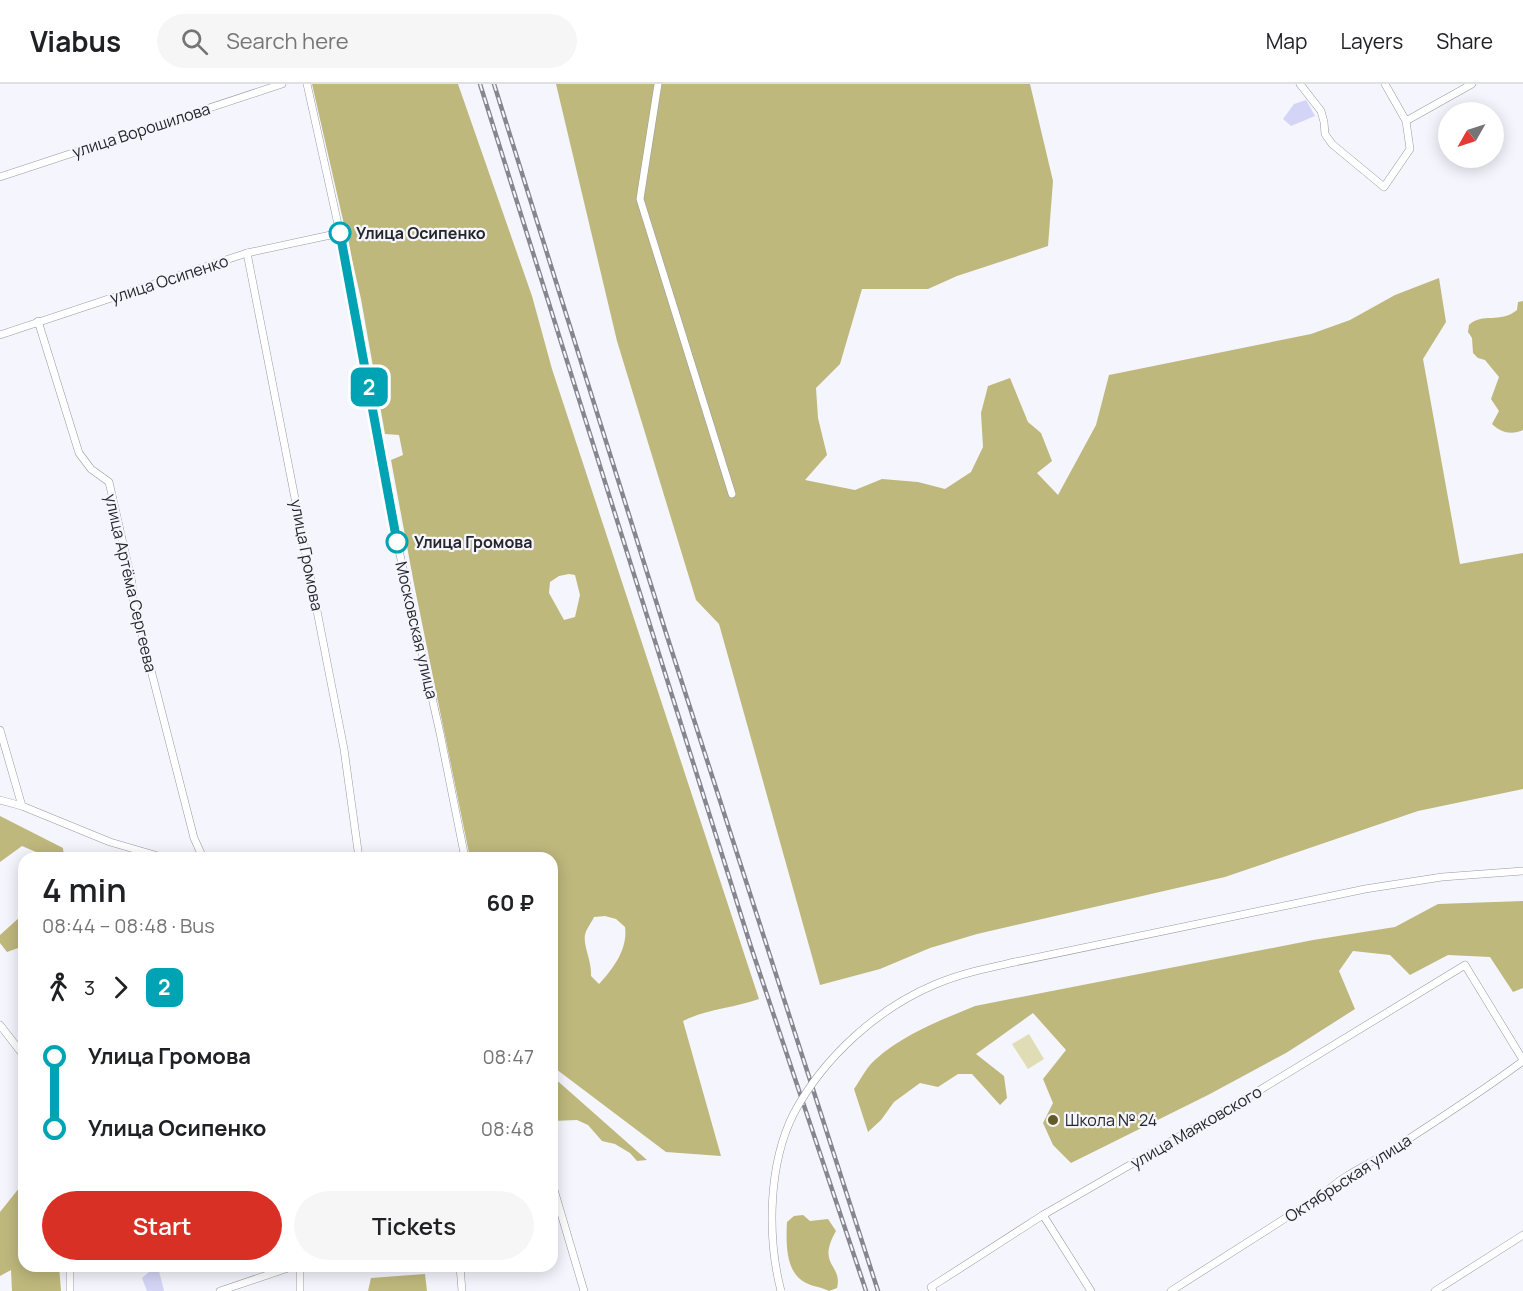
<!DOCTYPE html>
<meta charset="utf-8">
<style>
:root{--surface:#fff;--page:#f6f6f6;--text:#202124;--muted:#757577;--line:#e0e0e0;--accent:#d93025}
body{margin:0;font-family:Manrope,sans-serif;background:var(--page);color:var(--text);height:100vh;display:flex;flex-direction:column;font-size:22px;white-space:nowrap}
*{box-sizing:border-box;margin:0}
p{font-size:20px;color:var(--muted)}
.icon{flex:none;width:33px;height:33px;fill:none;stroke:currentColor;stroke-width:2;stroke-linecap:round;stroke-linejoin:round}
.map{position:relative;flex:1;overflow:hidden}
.drawer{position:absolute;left:18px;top:768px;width:540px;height:420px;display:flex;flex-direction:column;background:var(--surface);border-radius:18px;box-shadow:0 3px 15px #0003}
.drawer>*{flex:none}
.badge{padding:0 12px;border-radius:9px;font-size:21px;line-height:39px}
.needle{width:39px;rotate:231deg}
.buttons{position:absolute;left:1438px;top:18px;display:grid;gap:12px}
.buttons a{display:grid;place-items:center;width:66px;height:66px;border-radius:50%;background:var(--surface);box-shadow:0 3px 15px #0003;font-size:30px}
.map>.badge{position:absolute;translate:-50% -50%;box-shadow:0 0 0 3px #fff}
.legs{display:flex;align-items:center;gap:9px;height:66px;padding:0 24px;font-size:20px}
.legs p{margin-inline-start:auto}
.headline{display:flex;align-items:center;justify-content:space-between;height:102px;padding:0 24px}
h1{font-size:33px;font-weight:600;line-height:45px}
.cta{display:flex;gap:12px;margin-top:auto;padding:12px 24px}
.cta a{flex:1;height:69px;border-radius:36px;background:var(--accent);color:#fff;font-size:24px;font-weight:600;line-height:69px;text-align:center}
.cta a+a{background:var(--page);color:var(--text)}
ul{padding:0 24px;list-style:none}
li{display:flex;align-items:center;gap:21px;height:72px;font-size:22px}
li i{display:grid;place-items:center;width:9px;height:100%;margin:0 8px;background:currentColor}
li i::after{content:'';width:15px;height:15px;margin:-8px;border:4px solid;border-radius:50%;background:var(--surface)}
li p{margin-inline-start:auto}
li:first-child i{background:linear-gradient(#0000 50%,currentColor 0)}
li:last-child i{background:linear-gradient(currentColor 50%,#0000 0)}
header{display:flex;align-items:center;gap:36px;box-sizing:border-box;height:84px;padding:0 30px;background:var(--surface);border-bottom:2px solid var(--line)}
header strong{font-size:28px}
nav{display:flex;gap:33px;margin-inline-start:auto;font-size:21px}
.search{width:420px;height:54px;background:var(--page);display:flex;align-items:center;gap:15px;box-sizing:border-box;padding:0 21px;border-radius:33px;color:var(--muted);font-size:22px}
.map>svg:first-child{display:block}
</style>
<header>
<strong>Viabus</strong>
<div class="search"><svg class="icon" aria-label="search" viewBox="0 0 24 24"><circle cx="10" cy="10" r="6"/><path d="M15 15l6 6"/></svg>Search here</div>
<nav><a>Map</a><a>Layers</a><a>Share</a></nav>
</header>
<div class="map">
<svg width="1523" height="1207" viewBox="0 0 1523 1207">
<rect width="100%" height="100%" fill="#f5f5fe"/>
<polygon fill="#e0ddb6" points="1029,950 1044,975 1028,985 1012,960"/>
<g fill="#beb87d" fill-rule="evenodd">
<path d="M312,0H458L532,212L552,285L759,915C734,924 707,925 683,937L721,1072L666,1068L552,982V774H470L414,500L391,376L403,371L399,351L385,350L361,215ZM569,490L575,491L580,511L575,533L564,536L549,509L550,498L559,492ZM605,832L616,835L625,843C628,865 613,885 599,900L591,892C592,877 583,862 585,851C586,845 592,838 594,833Z"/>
<polygon points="556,0 1030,0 1053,97 1048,162 957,192 928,205 862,205 840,280 816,304 818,334 827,371 805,396 855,406 882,395 918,398 945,405 971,388 983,363 981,329 988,302 1010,294 1028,338 1041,349 1052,377 1037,389 1058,411 1096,341 1109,291 1311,250 1350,236 1395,211 1439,194 1446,238 1423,275 1460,480 1523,469 1523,705 1418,727 1225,793 977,850 930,864 880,885 820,901 719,540 696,516 617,257"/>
<path d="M1523,217V346C1512,351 1501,349 1492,340L1499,327L1491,315L1499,293L1485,276L1478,274L1473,269L1472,254L1468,248L1469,241C1482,228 1500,240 1517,226L1518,218Z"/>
<polygon points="0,732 63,764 64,774 44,774 43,771 22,762 0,778"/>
<path d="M1523,817V904L1513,908L1490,873L1448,871L1410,891L1390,871L1353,867L1339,887L1355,925L1286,969L1208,1011L1071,1079L1053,1061L1043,1039L1053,1019L1043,995L1066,966L1033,929L976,970L1004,992L1007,1014L1000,1021L972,990H958L938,1003L920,999L894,1018L881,1036L868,1048L854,1005C861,995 867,982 876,975C904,950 941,936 975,922L1313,856L1395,843L1438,820Z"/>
<polygon points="20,833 24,835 24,867 21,863 7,868 0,859 0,851"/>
<polygon points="552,992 647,1076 637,1077 630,1069 615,1060 602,1057 588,1041 577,1036 552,1037"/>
<polygon points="24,1098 24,1182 59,1182 61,1207 12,1207 11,1186 0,1192 0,1128"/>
<path d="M803,1131L810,1137L828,1135L836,1147C816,1182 843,1180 837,1204L829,1207C822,1203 814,1203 806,1199C785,1189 786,1158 787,1138L794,1132Z"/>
<polygon points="425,1190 427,1207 368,1207 371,1194"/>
</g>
<g fill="#d4d4f6">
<polygon points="1306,16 1315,32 1291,42 1283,35 1294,20"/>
<polygon points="159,1187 164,1207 147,1207 142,1194 149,1188"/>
</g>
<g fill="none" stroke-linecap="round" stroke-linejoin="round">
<defs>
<g id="minor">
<polyline points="307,0 341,154 396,453 440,649 465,774"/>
<polyline points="658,0 640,115 732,410"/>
<polyline points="1300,0 1321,27 1324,38 1325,50 1332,60 1384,103 1410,65 1406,37"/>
<polyline points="1385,0 1406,37 1472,0"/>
<polyline points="0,93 282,0"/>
<polyline points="247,169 344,665 359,774"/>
<polyline points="38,237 79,369 91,385 109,398 132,499 133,516 194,754 203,774"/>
<polyline points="0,251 247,169 340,149"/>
<polyline points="0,646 22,722"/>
<polyline points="0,716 22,722 110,758 165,774"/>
<polyline points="1015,878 1365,805 1442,793 1523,787"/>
<polyline points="0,941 24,972"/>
<polyline points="552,1099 584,1207"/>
<polyline points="1043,1131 1091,1207"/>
<polyline points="70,1182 70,1207"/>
<polyline points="460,1182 462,1207"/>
<polyline points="220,1207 294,1182"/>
<polyline points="300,1207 300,1182"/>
<polyline points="933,1207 931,1203 1043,1131 1260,1006 1465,881 1523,976"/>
<path d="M1171,1207L1325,1109C1343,1091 1368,1081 1390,1067C1435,1038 1480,1009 1523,977"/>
<polyline points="1435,1207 1523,1151"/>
</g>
</defs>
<use href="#minor" stroke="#9898a3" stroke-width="8"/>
<use href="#minor" stroke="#fff" stroke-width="7"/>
<defs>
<g id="rail">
<polyline points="480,0 751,863 866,1207"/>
<polyline points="494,0 666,549 878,1207"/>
</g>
</defs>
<use href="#rail" stroke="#86868c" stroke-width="4.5"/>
<use href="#rail" stroke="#f5f5fe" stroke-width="2" stroke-dasharray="7" stroke-linecap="butt"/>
<defs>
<path id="minor-bridge" d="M781,1207C767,1153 768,1080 794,1029C824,973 878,924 936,900C962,889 988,884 1015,878"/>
</defs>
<use href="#minor-bridge" stroke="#9898a3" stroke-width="8" stroke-linecap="butt"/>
<use href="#minor-bridge" stroke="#fff" stroke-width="7"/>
</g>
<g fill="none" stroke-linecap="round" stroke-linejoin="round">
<defs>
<polyline id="line-1" points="340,149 397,458"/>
</defs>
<use href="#line-1" stroke="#fff" stroke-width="14"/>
<use href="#line-1" stroke="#00a3b4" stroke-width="9"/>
</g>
<g fill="#fff" stroke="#00a3b4" stroke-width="3">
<circle cx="340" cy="149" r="10"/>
<circle cx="397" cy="458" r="10"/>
</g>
<circle fill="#615b28" stroke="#f5f5fe" stroke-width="2" cx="1053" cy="1036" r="6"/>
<g text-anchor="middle" stroke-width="4.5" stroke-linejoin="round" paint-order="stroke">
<g font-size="16" fill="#26262a" stroke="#f5f5fe">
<text transform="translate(141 46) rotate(-18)" y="6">улица Ворошилова</text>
<text transform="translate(169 195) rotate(-18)" y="6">улица Осипенко</text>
<text transform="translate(307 471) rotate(79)" y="6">улица Громова</text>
<text transform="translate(131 499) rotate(77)" y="6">улица Артёма Сергеева</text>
<text transform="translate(417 546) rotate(77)" y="6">Московская улица</text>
<text transform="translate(1196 1043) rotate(-30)" y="6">улица Маяковского</text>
<text transform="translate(1348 1094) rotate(-33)" y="6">Октябрьская улица</text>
</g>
<g font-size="16" font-weight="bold" fill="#26262a" stroke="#f5f5fe" text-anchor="start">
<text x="356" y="155">Улица Осипенко</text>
<text x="414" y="464">Улица Громова</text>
</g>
<g font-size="16" fill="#26262a" stroke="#f5f5fe" text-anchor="start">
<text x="1065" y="1042">Школа № 24</text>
</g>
</g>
</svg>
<div class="buttons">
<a><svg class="needle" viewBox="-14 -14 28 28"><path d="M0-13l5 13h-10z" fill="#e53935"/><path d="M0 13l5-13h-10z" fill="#757577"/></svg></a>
</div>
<b class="badge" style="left:369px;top:303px;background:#00a3b4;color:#fff">2</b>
<section class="drawer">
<div class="headline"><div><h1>4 min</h1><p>08:44 – 08:48 · Bus</p></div><b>60 ₽</b></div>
<div class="legs"><svg class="icon" aria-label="walk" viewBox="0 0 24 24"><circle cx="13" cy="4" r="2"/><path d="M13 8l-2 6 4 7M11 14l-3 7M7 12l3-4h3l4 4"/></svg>3<svg class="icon" aria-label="forward" viewBox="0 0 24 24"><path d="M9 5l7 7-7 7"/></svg><b class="badge" style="background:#00a3b4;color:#fff">2</b></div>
<ul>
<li><i style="color:#00a3b4"></i><b>Улица Громова</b><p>08:47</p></li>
<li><i style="color:#00a3b4"></i><b>Улица Осипенко</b><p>08:48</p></li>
</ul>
<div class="cta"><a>Start</a><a>Tickets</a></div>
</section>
</div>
